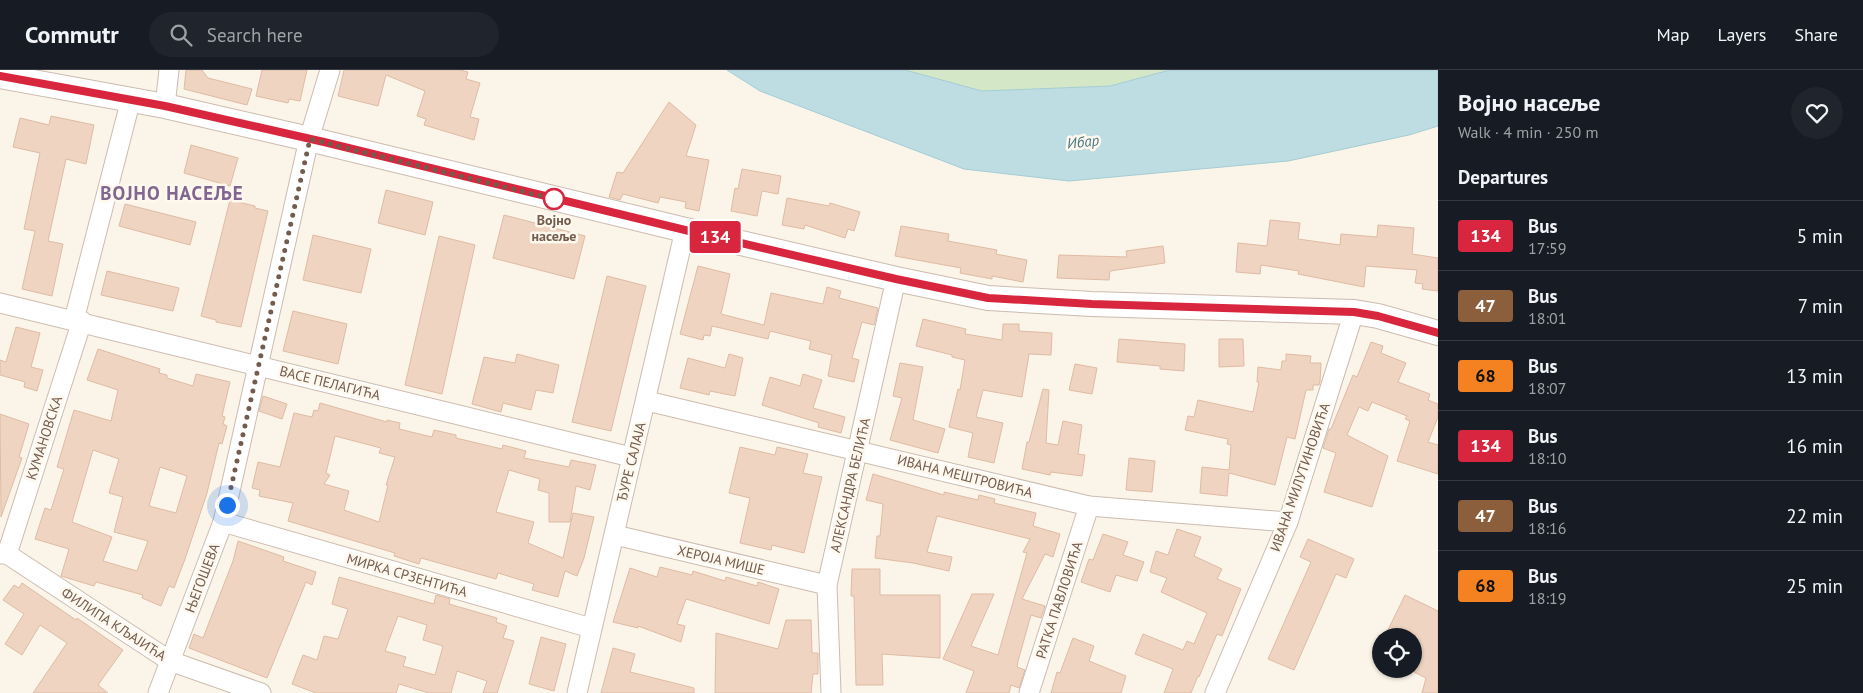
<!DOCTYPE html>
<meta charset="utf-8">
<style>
:root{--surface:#171b24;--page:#20242c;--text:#f1f3f6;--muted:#9ea1a6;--line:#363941}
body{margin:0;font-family:"PT Sans",sans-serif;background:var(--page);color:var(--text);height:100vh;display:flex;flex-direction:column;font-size:19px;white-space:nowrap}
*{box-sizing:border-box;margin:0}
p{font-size:16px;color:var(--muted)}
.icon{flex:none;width:28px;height:28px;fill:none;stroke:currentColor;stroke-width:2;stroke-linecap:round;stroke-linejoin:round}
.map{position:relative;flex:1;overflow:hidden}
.details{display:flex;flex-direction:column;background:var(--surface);width:425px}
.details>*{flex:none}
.badge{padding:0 10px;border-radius:4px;font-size:18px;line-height:32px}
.tools{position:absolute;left:1372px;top:558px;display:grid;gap:10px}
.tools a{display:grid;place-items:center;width:50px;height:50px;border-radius:50%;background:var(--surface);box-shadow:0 1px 4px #0004;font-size:25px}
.you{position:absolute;width:25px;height:25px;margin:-12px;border:4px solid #fff;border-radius:50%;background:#1a73e8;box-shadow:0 0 0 8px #1a73e833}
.map>.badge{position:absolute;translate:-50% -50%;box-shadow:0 0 0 2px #fff}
h2{padding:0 20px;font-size:19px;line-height:45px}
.round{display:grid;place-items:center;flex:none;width:52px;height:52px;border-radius:26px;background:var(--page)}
.summary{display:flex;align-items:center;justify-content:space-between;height:85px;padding:0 20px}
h1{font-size:24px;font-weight:700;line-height:38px}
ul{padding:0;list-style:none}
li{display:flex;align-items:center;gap:15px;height:70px;padding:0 20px;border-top:1px solid var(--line)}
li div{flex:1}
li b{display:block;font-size:19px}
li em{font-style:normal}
li .badge{min-width:55px;font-weight:700;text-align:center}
header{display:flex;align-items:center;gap:30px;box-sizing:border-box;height:70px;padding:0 25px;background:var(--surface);border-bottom:1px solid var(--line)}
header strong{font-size:24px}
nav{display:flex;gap:28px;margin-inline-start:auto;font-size:18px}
.search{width:350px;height:45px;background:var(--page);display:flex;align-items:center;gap:12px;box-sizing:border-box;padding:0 18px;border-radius:28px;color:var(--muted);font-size:19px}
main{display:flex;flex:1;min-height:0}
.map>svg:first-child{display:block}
</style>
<header>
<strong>Commutr</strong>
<div class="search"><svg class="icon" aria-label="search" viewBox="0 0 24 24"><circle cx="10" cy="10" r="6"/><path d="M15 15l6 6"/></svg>Search here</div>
<nav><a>Map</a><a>Layers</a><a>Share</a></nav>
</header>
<main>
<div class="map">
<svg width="1438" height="623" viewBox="0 0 1438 623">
<rect width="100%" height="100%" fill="#fbf4e8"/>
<polygon fill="#d4e8c7" points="905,0 1170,0 1110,16 982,21"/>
<polygon fill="#bedde3" stroke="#a4ccd4" points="727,0 905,0 982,21 1110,16 1170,0 1438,0 1438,56 1409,65 1288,91 1069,111 964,99 760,21"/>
<g fill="#eed4c1" stroke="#e0bba3" fill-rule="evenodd">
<polygon points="186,0 202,0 208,8 252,19 247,35 184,19"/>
<polygon points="262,0 307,0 300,31 289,29 288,33 256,26"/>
<polygon points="344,0 460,0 468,2 466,9 480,13 470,47 479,49 474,70 424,55 426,49 417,46 425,21 386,5 378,36 338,26"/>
<polygon points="669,32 696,55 686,86 709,90 699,141 685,138 686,132 660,127 658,133 623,124 620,130 609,127 617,102 623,103"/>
<polygon points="51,46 94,55 86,94 66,89 48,171 63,174 52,226 22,219 35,161 24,159 40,83 13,77 20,48 49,55"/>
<polygon points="191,75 238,88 230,116 184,103"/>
<polygon points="742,99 781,106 778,124 762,121 757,146 731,141 735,118 738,119"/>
<polygon points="386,120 433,132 425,165 378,153"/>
<polygon points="787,128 829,136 830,133 860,142 854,161 848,159 845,168 805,155 804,159 782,155"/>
<polygon points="230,130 255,136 255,138 268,141 241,257 216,252 216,250 201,246"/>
<polygon points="125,134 196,152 190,175 119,156"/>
<polygon points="504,145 585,166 574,209 493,188"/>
<polygon points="1270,150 1300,153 1298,169 1340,175 1341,164 1377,167 1378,155 1414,158 1412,184 1438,188 1438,221 1422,219 1423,214 1415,213 1417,200 1366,196 1364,217 1298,204 1299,201 1261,195 1260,204 1236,202 1238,173 1267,176"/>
<polygon points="901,156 949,164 948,171 997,180 996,184 1027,190 1023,212 992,206 992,209 960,203 961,198 895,186"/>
<polygon points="313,165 371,179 361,223 303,210"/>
<polygon points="439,166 475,175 442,324 405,315"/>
<polygon points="1163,176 1165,193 1110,201 1109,210 1057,208 1059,185 1127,187 1126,181"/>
<polygon points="698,196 730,204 721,244 764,255 771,223 823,234 827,217 841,221 839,228 878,238 874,255 862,252 852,288 859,290 854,312 828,306 832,285 809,279 811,271 770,261 768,269 712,256 710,266 704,265 703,270 680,264"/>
<polygon points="107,201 179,218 173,241 101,225"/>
<polygon points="607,206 646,216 611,361 572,352"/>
<polygon points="293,241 347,254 338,294 283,281"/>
<polygon points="923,249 966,259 965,264 1002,270 1003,254 1019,254 1019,261 1052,263 1051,285 1029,284 1022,327 983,320 976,347 1003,353 994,393 968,387 973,363 949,357 958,319 960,320 965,290 952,287 952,285 916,276"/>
<polygon points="16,257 40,263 31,297 43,300 37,321 24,317 25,312 0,305 0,290 6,292"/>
<polygon points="1119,269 1185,274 1184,301 1160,299 1160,296 1117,292"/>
<polygon points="1219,269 1243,269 1244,296 1219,297"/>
<polygon points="1371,272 1383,276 1381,283 1406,293 1398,312 1430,324 1428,330 1438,334 1438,347 1428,372 1438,375 1438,404 1397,391 1410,351 1405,349 1407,346 1372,332 1368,341 1359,337 1347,365 1388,386 1372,437 1324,422 1336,383 1323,378 1329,359 1331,359 1353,305 1357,307"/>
<path d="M98,279L160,299L159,303L167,305V308L193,316L196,304L230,312L222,346L225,347L223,354L227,356L222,374L219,373L207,423L185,489L174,518L169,516L161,536L142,528L143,525L96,512L94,516L61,506L69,479L35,469L45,438L51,440L64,399L57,397L74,340L111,351L118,320L87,310ZM93,380L119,389L109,423L123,427L114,462L148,471L137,501L103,491L112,467L72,452ZM160,397L187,406L176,443L149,436Z"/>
<polygon points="517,284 559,295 553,323 536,320 531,340 503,333 501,342 472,334 484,287 515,293"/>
<polygon points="729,284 743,288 735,326 710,321 709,325 680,318 688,288 725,298"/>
<polygon points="1286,284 1311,286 1310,293 1321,293 1320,312 1319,315 1313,315 1313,320 1306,320 1295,369 1287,367 1275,415 1229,403 1227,426 1200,423 1202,397 1229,400 1231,375 1227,374 1228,369 1185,360 1188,346 1194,347 1198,330 1253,342 1259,312 1257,312 1258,297 1281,300 1282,291 1286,291"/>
<polygon points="900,293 923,297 913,350 945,359 938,383 890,370 902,328 893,326"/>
<polygon points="1075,294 1097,298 1092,324 1069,320"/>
<polygon points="803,304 822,310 813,338 845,347 841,363 818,357 819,353 762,335 770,307 800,316"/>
<polygon points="1043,319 1049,320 1046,373 1058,375 1063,351 1082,355 1078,384 1085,385 1082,406 1051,402 1050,405 1022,399 1027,372 1029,372"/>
<polygon points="263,326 287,334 282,349 259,341"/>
<path d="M320,333L387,352V350L400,353L399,359L432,367L434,360L456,365V368L502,379L503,375L526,381L524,388L569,397L571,390L596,395L590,420L576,416L570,452H549V423L538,420L540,409L509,400L496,442L534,452L528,473L563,488L573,443L594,447L584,488L577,506L565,501L558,527L532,520L534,514L498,503L496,509L421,488L419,494L394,486L395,483L288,451L293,433L259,426L260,420L252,418L258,392L280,397L294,343L312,347L314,340L318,341ZM335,366L381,378L379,383L395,387L386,415H388L379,452L344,440L349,421L324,414L330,405L326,403Z"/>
<polygon points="0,344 29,354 19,387 22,388 1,447"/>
<polygon points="740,377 775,385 777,377 808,384 803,403 822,407 804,483 772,475 771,480 740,473 750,428 729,423"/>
<polygon points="1129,388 1155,391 1152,422 1126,420"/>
<polygon points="873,404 944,425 944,422 978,430 979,425 995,429 994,433 1036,443 1033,456 1060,464 1053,487 1045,484 1022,529 1045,536 1041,548 1031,545 1018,591 1017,597 1025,600 1019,618 1011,615 1009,623 966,623 974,601 943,589 972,524 994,524 971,576 998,585 1027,483 1023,482 1030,469 937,446 927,482 952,487 949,501 913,493 875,488 877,466 880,466 883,434 866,430"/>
<polygon points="1177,459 1201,467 1194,486 1222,499 1217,509 1241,519 1222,566 1217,564 1199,607 1198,606 1191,623 1164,623 1173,599 1135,584 1143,564 1183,580 1187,571 1194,574 1207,543 1161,522 1167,508 1150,502 1156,481 1168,485"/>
<polygon points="1103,464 1128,472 1123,485 1144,492 1137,511 1116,505 1110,522 1081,512 1089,489 1093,490"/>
<polygon points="1308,469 1354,489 1346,508 1336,504 1294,600 1268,589 1311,492 1300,487"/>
<polygon points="238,471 284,487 283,491 316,502 312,515 306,512 267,608 189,578 194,564 203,568 233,491"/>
<polygon points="660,497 692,505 693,501 725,511 726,507 757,516 758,512 779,519 769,554 686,529 677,554 685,556 681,572 638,556 638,558 613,552 630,498 657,507"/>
<polygon points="852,499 880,499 880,525 940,525 940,588 882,584 883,615 856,615 854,526 851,526"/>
<path d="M339,507L434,534L436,525L450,529L449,534L497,548L496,552L507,556L503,568L514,571L497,623H483L487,611L457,601L451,623H429L399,614L396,623H316L292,614L303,585L317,590L324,566L338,569L348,539L332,534ZM398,546L427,555L423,570L443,576L435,605L403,596L406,587L385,581Z"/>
<polygon points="22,513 76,550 77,548 123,580 98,615 108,623 33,623 67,573 40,555 22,585 5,574 24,544 3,530 14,515 19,518"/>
<polygon points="1405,525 1438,541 1438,623 1422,623 1426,608 1414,602 1414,566 1385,566"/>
<polygon points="786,550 811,550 812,583 818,583 818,604 813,604 811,623 715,623 716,563 778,579"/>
<polygon points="541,567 566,574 554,621 529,614"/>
<polygon points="1073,568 1094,576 1089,591 1126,606 1121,623 1051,623 1057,602 1060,603"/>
<polygon points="613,578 635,584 630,602 694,618 694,623 601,623"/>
</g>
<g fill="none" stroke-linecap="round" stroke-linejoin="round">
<defs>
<g id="minor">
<polyline points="165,36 169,0"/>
<polyline points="0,233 631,387"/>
<polyline points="74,250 131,29"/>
<polyline points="647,331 1089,436 1288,452"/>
<polyline points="223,452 591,558"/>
<polyline points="615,465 827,515"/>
<polyline points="0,484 7,484 170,591 261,623"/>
<polyline points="7,484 82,251"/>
<polyline points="158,623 223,452 309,69 330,0"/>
<polyline points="577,623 685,160"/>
<polyline points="831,623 827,515 896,209"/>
<polyline points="1029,623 1089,436"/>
<polyline points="1215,623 1288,452 1354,242"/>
</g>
<polyline id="tertiary" points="0,6 165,36 309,69 685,160 896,209 988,228 1092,234 1354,242 1378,246 1438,263"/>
</defs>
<use href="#minor" stroke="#ccbcaf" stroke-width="21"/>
<use href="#tertiary" stroke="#ccbcaf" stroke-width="26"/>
<use href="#minor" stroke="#fff" stroke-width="19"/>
<use href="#tertiary" stroke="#fff" stroke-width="24"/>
</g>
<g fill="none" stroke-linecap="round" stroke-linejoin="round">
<defs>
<polyline id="line" points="0,6 165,36 324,72 685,160 896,209 988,228 1092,234 1354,242 1378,246 1438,263"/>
</defs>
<use href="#line" stroke="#fff" stroke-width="11"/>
<use href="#line" stroke="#d7263d" stroke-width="8"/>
<polyline stroke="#735c4e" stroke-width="5" stroke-dasharray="0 9" points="227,435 310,69 562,131 554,129"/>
</g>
<circle fill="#fff" stroke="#d7263d" stroke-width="2.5" cx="554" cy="129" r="10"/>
<g text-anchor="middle" stroke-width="5" stroke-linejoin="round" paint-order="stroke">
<g font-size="14" font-weight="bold" fill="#735c4e" stroke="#fef8ee">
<text x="554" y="155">Војно<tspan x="554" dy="16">насеље</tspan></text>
</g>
<g font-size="14" fill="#735c4e" stroke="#fef8ee">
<text transform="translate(330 313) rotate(14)" y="5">ВАСЕ ПЕЛАГИЋА</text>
<text transform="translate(44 368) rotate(-72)" y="5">КУМАНОВСКА</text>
<text transform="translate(631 392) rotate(-76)" y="5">ЂУРЕ САЛАЈА</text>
<text transform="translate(965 406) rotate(14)" y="5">ИВАНА МЕШТРОВИЋА</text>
<text transform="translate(1300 407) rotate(-71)" y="5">ИВАНА МИЛУТИНОВИЋА</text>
<text transform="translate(850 415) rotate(-77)" y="5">АЛЕКСАНДРА БЕЛИЋА</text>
<text transform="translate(721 490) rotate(13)" y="5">ХЕРОЈА МИШЕ</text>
<text transform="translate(407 505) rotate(16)" y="5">МИРКА СРЗЕНТИЋА</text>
<text transform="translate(202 508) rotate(-69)" y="5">ЊЕГОШЕВА</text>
<text transform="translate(1059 530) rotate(-72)" y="5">РАТКА ПАВЛОВИЋА</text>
<text transform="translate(114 554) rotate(33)" y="5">ФИЛИПА КЉАЈИЋА</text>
</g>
<g font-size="15" font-style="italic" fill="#497a85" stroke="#fef8ee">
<text transform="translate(1083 72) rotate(-6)" y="5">Ибар</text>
</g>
<g font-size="19" font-weight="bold" letter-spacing="1" fill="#82668f" stroke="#fef8ee">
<text x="172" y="130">ВОЈНО НАСЕЉЕ</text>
</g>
</g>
</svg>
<div class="tools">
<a><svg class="icon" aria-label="locate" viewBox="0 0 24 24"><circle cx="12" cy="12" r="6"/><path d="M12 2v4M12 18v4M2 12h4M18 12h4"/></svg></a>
</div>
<div class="you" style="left:227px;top:435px"></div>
<b class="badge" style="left:715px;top:167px;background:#d7263d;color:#fff">134</b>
</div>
<section class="details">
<div class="summary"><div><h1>Војно насеље</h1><p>Walk · 4 min · 250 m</p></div><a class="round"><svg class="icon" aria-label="heart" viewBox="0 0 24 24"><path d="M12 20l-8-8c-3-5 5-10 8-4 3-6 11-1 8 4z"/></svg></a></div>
<h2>Departures</h2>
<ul>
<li><span class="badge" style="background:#d7263d;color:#fff">134</span><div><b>Bus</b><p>17:59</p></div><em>5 min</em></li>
<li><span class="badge" style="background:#8b5e3c;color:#fff">47</span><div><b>Bus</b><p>18:01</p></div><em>7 min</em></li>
<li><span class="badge" style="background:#f58220;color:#111">68</span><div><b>Bus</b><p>18:07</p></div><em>13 min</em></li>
<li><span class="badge" style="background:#d7263d;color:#fff">134</span><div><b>Bus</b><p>18:10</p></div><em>16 min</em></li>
<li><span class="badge" style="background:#8b5e3c;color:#fff">47</span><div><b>Bus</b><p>18:16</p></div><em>22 min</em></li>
<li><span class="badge" style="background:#f58220;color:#111">68</span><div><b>Bus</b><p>18:19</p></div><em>25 min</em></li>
</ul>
</section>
</main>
